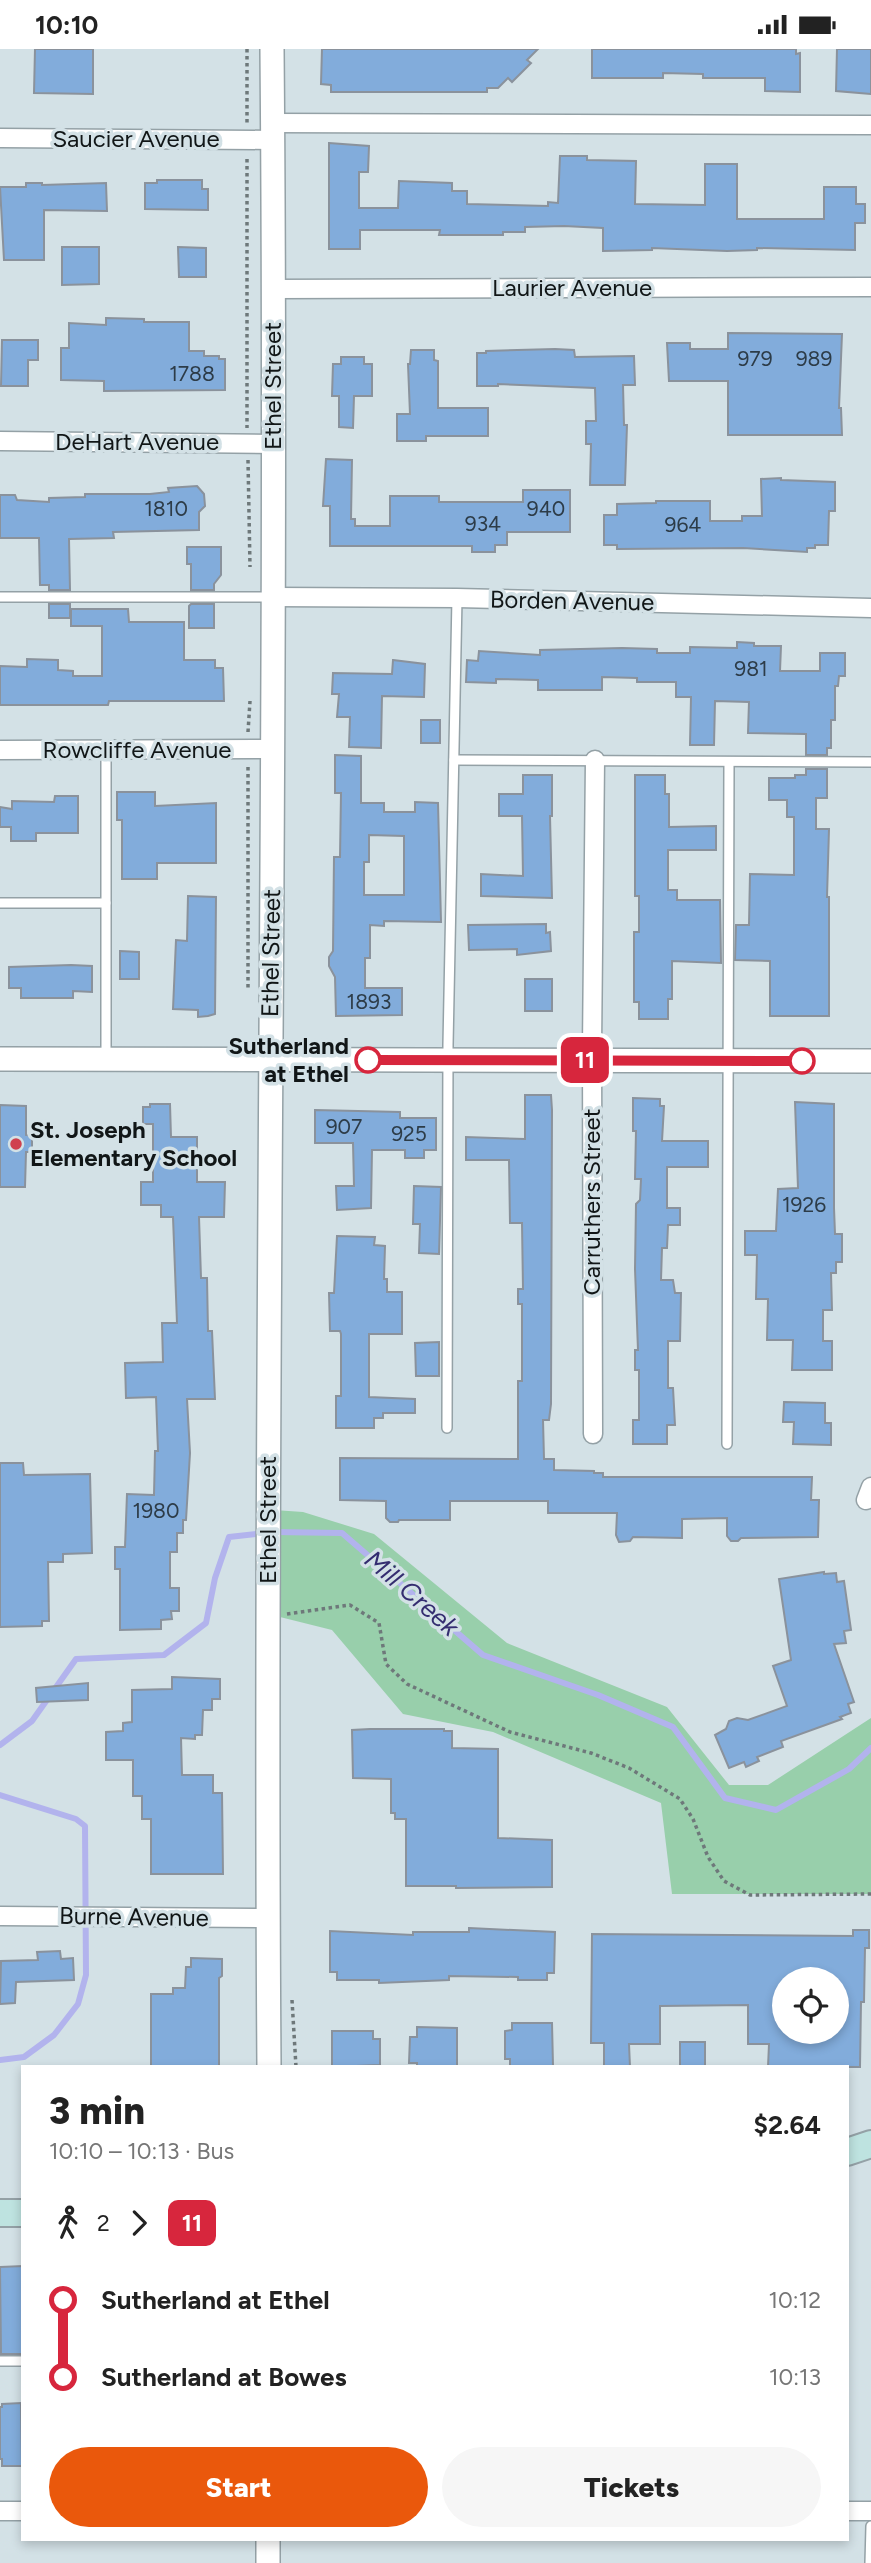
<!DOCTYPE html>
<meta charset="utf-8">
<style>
:root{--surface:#fff;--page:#f6f6f6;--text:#222;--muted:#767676;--accent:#ea580c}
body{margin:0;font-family:Figtree,sans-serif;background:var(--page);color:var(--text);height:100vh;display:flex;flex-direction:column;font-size:26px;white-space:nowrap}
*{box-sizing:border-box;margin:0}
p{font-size:23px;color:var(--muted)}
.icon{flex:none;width:38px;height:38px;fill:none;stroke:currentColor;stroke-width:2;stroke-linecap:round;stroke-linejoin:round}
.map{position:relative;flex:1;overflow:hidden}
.panel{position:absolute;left:21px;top:2016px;width:828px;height:476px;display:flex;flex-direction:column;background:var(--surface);border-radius:0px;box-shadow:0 4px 10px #0003}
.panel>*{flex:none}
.badge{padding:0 14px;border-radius:10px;font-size:24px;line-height:46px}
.controls{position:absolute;left:772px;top:1918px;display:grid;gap:14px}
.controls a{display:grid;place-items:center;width:77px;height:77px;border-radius:50%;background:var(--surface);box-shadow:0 4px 10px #0003;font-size:35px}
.map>.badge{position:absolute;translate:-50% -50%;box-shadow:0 0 0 4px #fff}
.legs{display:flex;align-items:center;gap:10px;height:77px;padding:0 28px;font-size:23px}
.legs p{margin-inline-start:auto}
.overview{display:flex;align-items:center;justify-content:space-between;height:119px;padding:0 28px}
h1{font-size:38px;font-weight:800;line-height:52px}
.primary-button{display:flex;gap:14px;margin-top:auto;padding:14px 28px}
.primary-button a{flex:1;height:80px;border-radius:42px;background:var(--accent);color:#fff;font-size:28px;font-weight:800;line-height:80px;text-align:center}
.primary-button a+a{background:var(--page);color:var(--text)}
ul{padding:0 28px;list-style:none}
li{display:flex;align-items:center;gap:24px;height:77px;font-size:26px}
li i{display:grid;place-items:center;width:10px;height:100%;margin:0 9px;background:currentColor}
li i::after{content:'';width:18px;height:18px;margin:-9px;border:5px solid;border-radius:50%;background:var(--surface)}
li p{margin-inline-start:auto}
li:first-child i{background:linear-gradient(#0000 50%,currentColor 0)}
li:last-child i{background:linear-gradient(currentColor 50%,#0000 0)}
.status{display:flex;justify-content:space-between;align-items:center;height:49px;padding:0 35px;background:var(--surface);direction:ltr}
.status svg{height:19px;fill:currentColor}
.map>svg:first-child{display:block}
</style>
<div class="status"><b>10:10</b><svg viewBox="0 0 49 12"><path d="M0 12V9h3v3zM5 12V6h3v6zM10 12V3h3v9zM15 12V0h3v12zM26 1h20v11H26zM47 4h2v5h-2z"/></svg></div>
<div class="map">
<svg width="871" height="2514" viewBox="0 0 871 2514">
<rect width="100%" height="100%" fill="#d3e1e6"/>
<polygon fill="#98cfab" points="274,1461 303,1463 374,1485 507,1594 667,1658 729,1736 768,1736 871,1669 871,1845 672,1845 661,1754 493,1683 403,1665 332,1581 276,1567"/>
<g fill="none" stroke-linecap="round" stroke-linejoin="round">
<g stroke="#b2b3ed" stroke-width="6">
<polyline points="274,1483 342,1484 483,1606 598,1646 673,1678 725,1749 776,1761 849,1720 871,1699"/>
<polyline points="0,1696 32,1672 76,1610 164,1606 206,1574 215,1529 229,1488 264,1484"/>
<polyline points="0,1746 76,1770 85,1777 86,1926 78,1955 54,1986 24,2008 0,2011"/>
</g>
</g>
<g fill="#82acdb" stroke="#8a929c" stroke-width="2" fill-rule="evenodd">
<polygon points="35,0 93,0 93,45 34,44"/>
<polygon points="322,0 538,0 527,11 531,14 512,33 508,29 498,39 487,39 487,43 331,43 331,36 321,35"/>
<polygon points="592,0 796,0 796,5 800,4 800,43 765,42 765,29 703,29 703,25 663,24 663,29 592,29"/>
<polygon points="837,0 871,0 871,45 836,42"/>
<polygon points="329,94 369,97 368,123 359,123 359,159 398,159 399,132 452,134 452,142 467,142 467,155 548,157 548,153 558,154 560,107 587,107 587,111 636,112 635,155 705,156 705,115 737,115 737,170 824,170 824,138 856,138 856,155 865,155 865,174 855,174 855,201 757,199 757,201 727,202 652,199 652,201 603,202 603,179 564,177 525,178 525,183 503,183 503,186 439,186 440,181 360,181 360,200 329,200"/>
<polygon points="157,131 202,131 202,140 208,140 208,161 145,160 145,134 157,134"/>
<polygon points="26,134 42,134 42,136 106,134 107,162 44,161 44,211 4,211 0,138 26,138"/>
<polygon points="62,198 99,198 99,235 62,236"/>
<polygon points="178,198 206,199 206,228 179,228"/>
<polygon points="106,269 144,270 144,273 189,273 189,302 204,302 204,307 219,307 219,310 225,310 225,341 104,342 104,332 61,331 61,299 69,299 69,274 106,276"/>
<polygon points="728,284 842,285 839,359 841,359 842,386 728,386 728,332 669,332 667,294 690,294 690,300 728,300"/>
<polygon points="2,291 38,291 38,311 28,311 28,337 1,337"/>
<polygon points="555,300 574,301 575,308 634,307 635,336 623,336 624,376 627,376 625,436 590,436 591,395 586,395 586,372 596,372 595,339 498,335 498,337 477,337 477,304 486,304 486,302"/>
<polygon points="411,301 434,301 434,311 438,312 438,359 488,359 488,387 426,387 426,392 397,392 397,365 410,365 408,315 410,315"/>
<polygon points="341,308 364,308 364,315 372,315 372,347 354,347 353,379 339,378 339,347 332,347 333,315 341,315"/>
<polygon points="326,410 352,411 351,470 355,470 355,477 390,477 390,447 439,447 439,453 523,453 523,441 570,441 570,483 507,483 507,496 495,496 495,503 472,503 472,497 330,497 330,457 323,457"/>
<polygon points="781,429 781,431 835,433 835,462 829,462 828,496 815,496 815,499 807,499 807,503 743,499 617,500 617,496 604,496 604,466 617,466 617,455 656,454 656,452 710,452 710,472 742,472 742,467 762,467 761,430"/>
<polygon points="197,437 204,445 205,457 199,463 199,481 113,483 114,489 69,490 70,541 49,541 49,536 40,536 39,489 0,489 0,446 15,446 17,451 49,453 49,449 85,448 85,445 150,445 169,443 168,439"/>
<polygon points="187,498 221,498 221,526 214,535 214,541 191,541 191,515 187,515"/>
<rect x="49" y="555" width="21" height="14"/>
<polygon points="191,555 214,555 214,579 189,579 189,557"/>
<polygon points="71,560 128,560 129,573 184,573 184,611 215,611 215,619 223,619 224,652 109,652 108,656 0,656 0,617 27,618 27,610 58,611 58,621 73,622 73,627 102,627 102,577 71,577"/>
<polygon points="737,593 754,594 754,597 781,597 780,622 820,622 820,604 845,604 845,627 839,627 838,637 835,637 835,671 831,671 831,699 827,699 827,706 806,706 806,685 748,684 749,653 715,652 714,696 690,696 691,648 676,648 676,633 637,633 637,629 602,628 602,641 538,641 538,631 496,630 496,634 466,633 467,611 478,612 479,602 540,606 540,601 622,599 657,600 657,604 690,604 690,598 737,599"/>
<polygon points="393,611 425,615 424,648 382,647 381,699 349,698 350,668 337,668 339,645 332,645 333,624 392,625"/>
<rect x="421" y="671" width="19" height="23"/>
<path d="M335,706L361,707V754H384V763H415V753L438,754L441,873L384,872V877L370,876V909H365V939H402V966L336,967L335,928L329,917V908L333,902L334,808H340L341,744H335ZM369,786L404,787V846H364V813H369Z"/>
<polygon points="806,720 827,720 827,749 816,749 816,780 829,780 827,848 829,848 829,967 770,967 770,912 735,911 736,876 749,876 750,825 794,826 794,768 787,768 787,751 769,751 769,729 795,729 795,726 806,726"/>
<polygon points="523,726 552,726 552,767 550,767 552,849 481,847 481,825 523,827 522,767 499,767 499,745 523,745"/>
<polygon points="635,726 665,726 665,745 669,745 669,778 716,777 716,801 668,801 668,841 677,841 677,851 720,851 721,914 672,912 672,950 668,950 668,970 639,970 639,953 634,953 634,883 639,883 639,847 635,847"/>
<polygon points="117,743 155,743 155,757 216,754 216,814 157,814 157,830 122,830 122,771 117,771"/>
<polygon points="55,747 78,747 78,784 36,784 36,792 11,792 11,778 0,778 0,758 12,760 12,752 54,753"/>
<polygon points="188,847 216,848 215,965 208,967 198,968 198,961 173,960 176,891 187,892"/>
<polygon points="546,875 546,884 550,883 551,902 517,906 517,900 469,901 468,876"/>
<polygon points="120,902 139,903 139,930 120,930"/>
<polygon points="71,916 92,917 92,943 73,942 73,949 21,949 21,939 9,939 9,918"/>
<rect x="525" y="930" width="27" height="32"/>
<polygon points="525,1046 551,1046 552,1061 551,1355 549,1371 543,1371 544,1410 554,1410 554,1421 594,1422 594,1424 603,1424 603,1428 812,1428 811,1451 819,1451 818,1488 741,1489 738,1492 731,1492 727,1487 727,1469 682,1470 682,1489 633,1488 630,1492 619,1493 616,1486 617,1464 548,1464 548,1452 450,1452 450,1471 399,1471 398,1473 390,1473 386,1469 386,1452 340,1451 340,1409 518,1410 518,1332 522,1332 522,1255 518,1255 518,1240 523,1240 522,1174 510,1174 509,1111 466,1111 466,1088 525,1090"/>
<polygon points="633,1049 660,1050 660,1057 664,1057 662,1092 708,1092 708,1118 667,1118 667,1159 680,1159 680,1176 668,1176 667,1199 662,1199 661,1231 673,1231 675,1244 681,1244 680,1292 668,1292 668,1339 673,1339 675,1376 667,1376 667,1395 633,1395 633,1371 639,1371 639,1321 635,1321 635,1301 638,1301 635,1220 636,1155 640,1151 641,1130 635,1130 636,1082 633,1082"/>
<polygon points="795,1053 834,1055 834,1159 835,1185 842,1185 842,1213 836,1213 836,1224 831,1224 832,1261 823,1261 823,1292 832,1292 832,1321 792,1321 793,1291 767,1291 768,1250 756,1250 757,1206 745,1206 745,1182 776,1182 778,1140 798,1139"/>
<polygon points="150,1055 170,1055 171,1088 197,1088 197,1133 225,1133 224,1168 199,1168 201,1229 207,1229 208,1282 212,1282 215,1350 187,1350 190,1404 186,1471 183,1471 183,1484 177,1484 177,1503 170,1503 170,1539 179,1539 179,1562 171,1562 172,1570 161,1571 161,1580 120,1581 120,1520 115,1520 115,1498 125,1498 127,1445 154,1446 155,1402 158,1402 156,1348 126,1349 125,1314 163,1313 162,1274 177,1274 173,1168 161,1168 161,1156 141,1156 141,1133 153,1133 153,1075 143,1075 143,1058 150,1058"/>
<polygon points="0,1056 26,1057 26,1086 32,1087 32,1103 26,1103 25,1138 0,1138"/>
<polygon points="315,1061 400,1063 400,1069 436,1069 436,1101 424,1101 424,1109 405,1109 405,1101 372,1101 371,1159 337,1161 336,1137 354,1137 353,1094 315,1094"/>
<polygon points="414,1137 441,1138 439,1205 419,1204 420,1175 413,1175"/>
<polygon points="337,1187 375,1188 374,1196 385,1197 384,1230 387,1230 387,1243 402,1243 402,1285 369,1285 369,1348 415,1350 415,1364 383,1364 383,1369 374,1369 374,1379 336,1379 336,1347 341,1347 341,1285 340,1282 330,1282 329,1244 334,1244"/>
<polygon points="439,1293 439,1327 416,1327 415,1294"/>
<polygon points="784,1353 825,1354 825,1374 831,1374 831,1396 793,1395 794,1373 783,1373"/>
<polygon points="0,1414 23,1414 24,1426 90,1425 92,1504 63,1505 63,1513 48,1513 49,1572 42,1572 42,1577 0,1578"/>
<polygon points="824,1523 824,1525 836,1524 837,1533 844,1532 851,1581 844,1582 846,1594 834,1595 854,1653 848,1655 851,1664 840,1668 842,1670 781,1692 783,1698 757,1708 759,1712 746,1718 744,1713 729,1719 715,1686 726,1680 729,1672 737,1669 748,1671 787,1657 773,1617 791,1611 779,1530"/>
<polygon points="172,1628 220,1630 220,1650 212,1650 212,1661 203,1661 202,1686 195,1686 195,1690 181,1689 182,1726 213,1726 213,1744 222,1744 223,1825 151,1825 151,1770 142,1770 142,1747 133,1747 133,1711 106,1711 106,1683 123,1682 123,1674 132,1673 132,1641 172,1640"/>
<polygon points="88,1634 88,1651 37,1653 36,1639"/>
<polygon points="370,1680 444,1680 444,1682 452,1682 452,1699 498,1700 498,1789 552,1791 552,1838 456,1839 456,1837 406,1837 406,1770 395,1770 395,1764 391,1764 391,1730 353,1729 352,1681"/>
<polygon points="469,1879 555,1883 554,1924 547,1924 547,1931 518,1931 518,1928 449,1927 449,1931 379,1934 379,1931 337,1931 337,1923 330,1923 330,1882 413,1886 413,1883 469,1883"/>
<path d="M853,1881H869V1899H865L864,1953H861L860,2018H768L769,1995H748V1956L660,1957V1995H629L630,2018H604V1994H591L592,1885L853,1887ZM784,1930H836V1983H784Z"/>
<polygon points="60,1902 61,1910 73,1909 74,1931 16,1933 15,1954 0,1955 1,1912 38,1911 37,1903"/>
<polygon points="191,1909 222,1910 222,1927 219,1929 219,2018 151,2018 151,1945 173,1945 173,1939 185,1939 186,1918 191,1918"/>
<polygon points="512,1974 552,1974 553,2017 510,2018 510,2010 505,2010 505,1982 512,1981"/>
<polygon points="417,1978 457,1979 457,2018 417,2018 417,2014 409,2014 410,1988 417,1988"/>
<polygon points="332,1982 373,1982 373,1990 380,1990 380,2016 332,2018"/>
<rect x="680" y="1993" width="25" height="25"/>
<polygon points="23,2217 23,2305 1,2305 0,2218"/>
<polygon points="21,2354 22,2417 2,2417 2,2410 0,2410 0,2358 2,2358 2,2355"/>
</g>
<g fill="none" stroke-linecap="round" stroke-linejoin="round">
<defs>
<g id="service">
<polyline points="0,548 272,548"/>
<polyline points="106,702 106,1008"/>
<polyline points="454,711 871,713"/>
<polyline points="0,854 106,854"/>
<polyline points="447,1379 448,996 457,549"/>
<polyline points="727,1395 729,713"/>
<polyline points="0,2312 23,2312"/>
<polyline points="870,2514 871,2477"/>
</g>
<g id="minor">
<polyline points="273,74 871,76"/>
<polyline points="0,89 272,91"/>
<polyline points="274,240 871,238"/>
<polyline points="0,392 274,395"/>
<polyline points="274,548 457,549 871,559"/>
<polyline points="0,701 274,700"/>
<polyline points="593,1385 592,998 595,711"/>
<polyline points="866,1451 871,1438"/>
<polyline points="0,1867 268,1869"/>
<polyline points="0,2462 23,2462"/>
<polyline points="847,2462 871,2462"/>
</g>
<g id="tertiary">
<polyline points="0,1010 871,1012"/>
<path d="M269,2018C264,1345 278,673 272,0"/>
<polyline points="268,2514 268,2490"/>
</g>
<g id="secondary">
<polyline points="847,2103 871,2095"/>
<polyline points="0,2164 23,2164"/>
</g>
</defs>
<use href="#service" stroke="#94a1a6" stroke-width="12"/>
<use href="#minor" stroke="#94a1a6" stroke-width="21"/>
<use href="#tertiary" stroke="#94a1a6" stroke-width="26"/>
<use href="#secondary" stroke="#94a1a6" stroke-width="30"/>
<g stroke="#6e787a" stroke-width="3.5" stroke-dasharray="3.5 3.5" stroke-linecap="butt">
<polyline points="247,0 247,74"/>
<polyline points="247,110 247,379"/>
<polyline points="248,411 250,518"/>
<polyline points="248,683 250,652"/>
<polyline points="248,718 248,942"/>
<polyline points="287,1565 350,1556 379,1574 386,1615 407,1635 510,1683 591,1704 629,1719 680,1750 693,1770 708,1808 724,1832 750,1846 871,1845"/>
<polyline points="292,1951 296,2018"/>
</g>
<use href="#service" stroke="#fff" stroke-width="9"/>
<use href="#minor" stroke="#fff" stroke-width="18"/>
<use href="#tertiary" stroke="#fff" stroke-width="23"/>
<use href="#secondary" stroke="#bee3e0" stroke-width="26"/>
</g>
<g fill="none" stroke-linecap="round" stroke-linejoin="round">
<defs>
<polyline id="line-1" points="368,1011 802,1012"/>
</defs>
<use href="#line-1" stroke="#fff" stroke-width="16"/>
<use href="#line-1" stroke="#d7263d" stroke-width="10"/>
</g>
<g fill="#fff" stroke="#d7263d" stroke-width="3.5">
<circle cx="368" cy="1011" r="12"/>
<circle cx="802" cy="1012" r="12"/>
</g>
<circle fill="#d0404e" stroke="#d3e1e6" stroke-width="2.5" cx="16" cy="1095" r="7"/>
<g text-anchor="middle" stroke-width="7" stroke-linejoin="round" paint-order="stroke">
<g font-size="21" fill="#2d3c48">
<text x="755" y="317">979</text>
<text x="814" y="317">989</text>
<text x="192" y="332">1788</text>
<text x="166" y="467">1810</text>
<text x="546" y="467">940</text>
<text x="483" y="482">934</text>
<text x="683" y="483">964</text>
<text x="751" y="627">981</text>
<text x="369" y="960">1893</text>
<text x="344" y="1085">907</text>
<text x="409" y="1092">925</text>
<text x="804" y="1163">1926</text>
<text x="156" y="1469">1980</text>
</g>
<g font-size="24" fill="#111617" stroke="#d3e1e6">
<text x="136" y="98">Saucier Avenue</text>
<text x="572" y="247">Laurier Avenue</text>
<text transform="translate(273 337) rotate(-90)" y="8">Ethel Street</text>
<text x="137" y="401">DeHart Avenue</text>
<text transform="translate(572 552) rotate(1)" y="8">Borden Avenue</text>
<text x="137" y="709">Rowcliffe Avenue</text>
<text transform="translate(271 904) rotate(-89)" y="8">Ethel Street</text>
<text transform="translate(592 1153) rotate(-90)" y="8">Carruthers Street</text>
<text transform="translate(268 1471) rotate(-90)" y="8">Ethel Street</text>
<text transform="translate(134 1868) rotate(1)" y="8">Burne Avenue</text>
</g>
<g font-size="24" font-weight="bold" fill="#111617" stroke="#d3e1e6" text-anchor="end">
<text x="349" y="1005">Sutherland<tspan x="349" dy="28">at Ethel</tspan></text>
</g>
<g font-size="24" font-weight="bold" fill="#111617" stroke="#d3e1e6" text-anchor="start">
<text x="30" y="1089">St. Joseph<tspan x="30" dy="28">Elementary School</tspan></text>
</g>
<g font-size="26" font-style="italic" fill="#342d70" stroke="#d3e1e6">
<text transform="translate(412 1544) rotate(41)" y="9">Mill Creek</text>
</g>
</g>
</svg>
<div class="controls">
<a><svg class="icon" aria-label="locate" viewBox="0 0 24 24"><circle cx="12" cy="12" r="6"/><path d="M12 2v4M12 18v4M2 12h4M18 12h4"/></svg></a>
</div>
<b class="badge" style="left:585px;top:1011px;background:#d7263d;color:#fff">11</b>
<section class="panel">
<div class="overview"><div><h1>3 min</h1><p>10:10 – 10:13 · Bus</p></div><b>$2.64</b></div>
<div class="legs"><svg class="icon" aria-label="walk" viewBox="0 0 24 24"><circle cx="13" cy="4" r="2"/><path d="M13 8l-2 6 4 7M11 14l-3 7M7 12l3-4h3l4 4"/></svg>2<svg class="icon" aria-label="forward" viewBox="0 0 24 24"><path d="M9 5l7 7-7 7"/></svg><b class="badge" style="background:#d7263d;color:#fff">11</b></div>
<ul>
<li><i style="color:#d7263d"></i><b>Sutherland at Ethel</b><p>10:12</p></li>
<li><i style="color:#d7263d"></i><b>Sutherland at Bowes</b><p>10:13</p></li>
</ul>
<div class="primary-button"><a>Start</a><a>Tickets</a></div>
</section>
</div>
